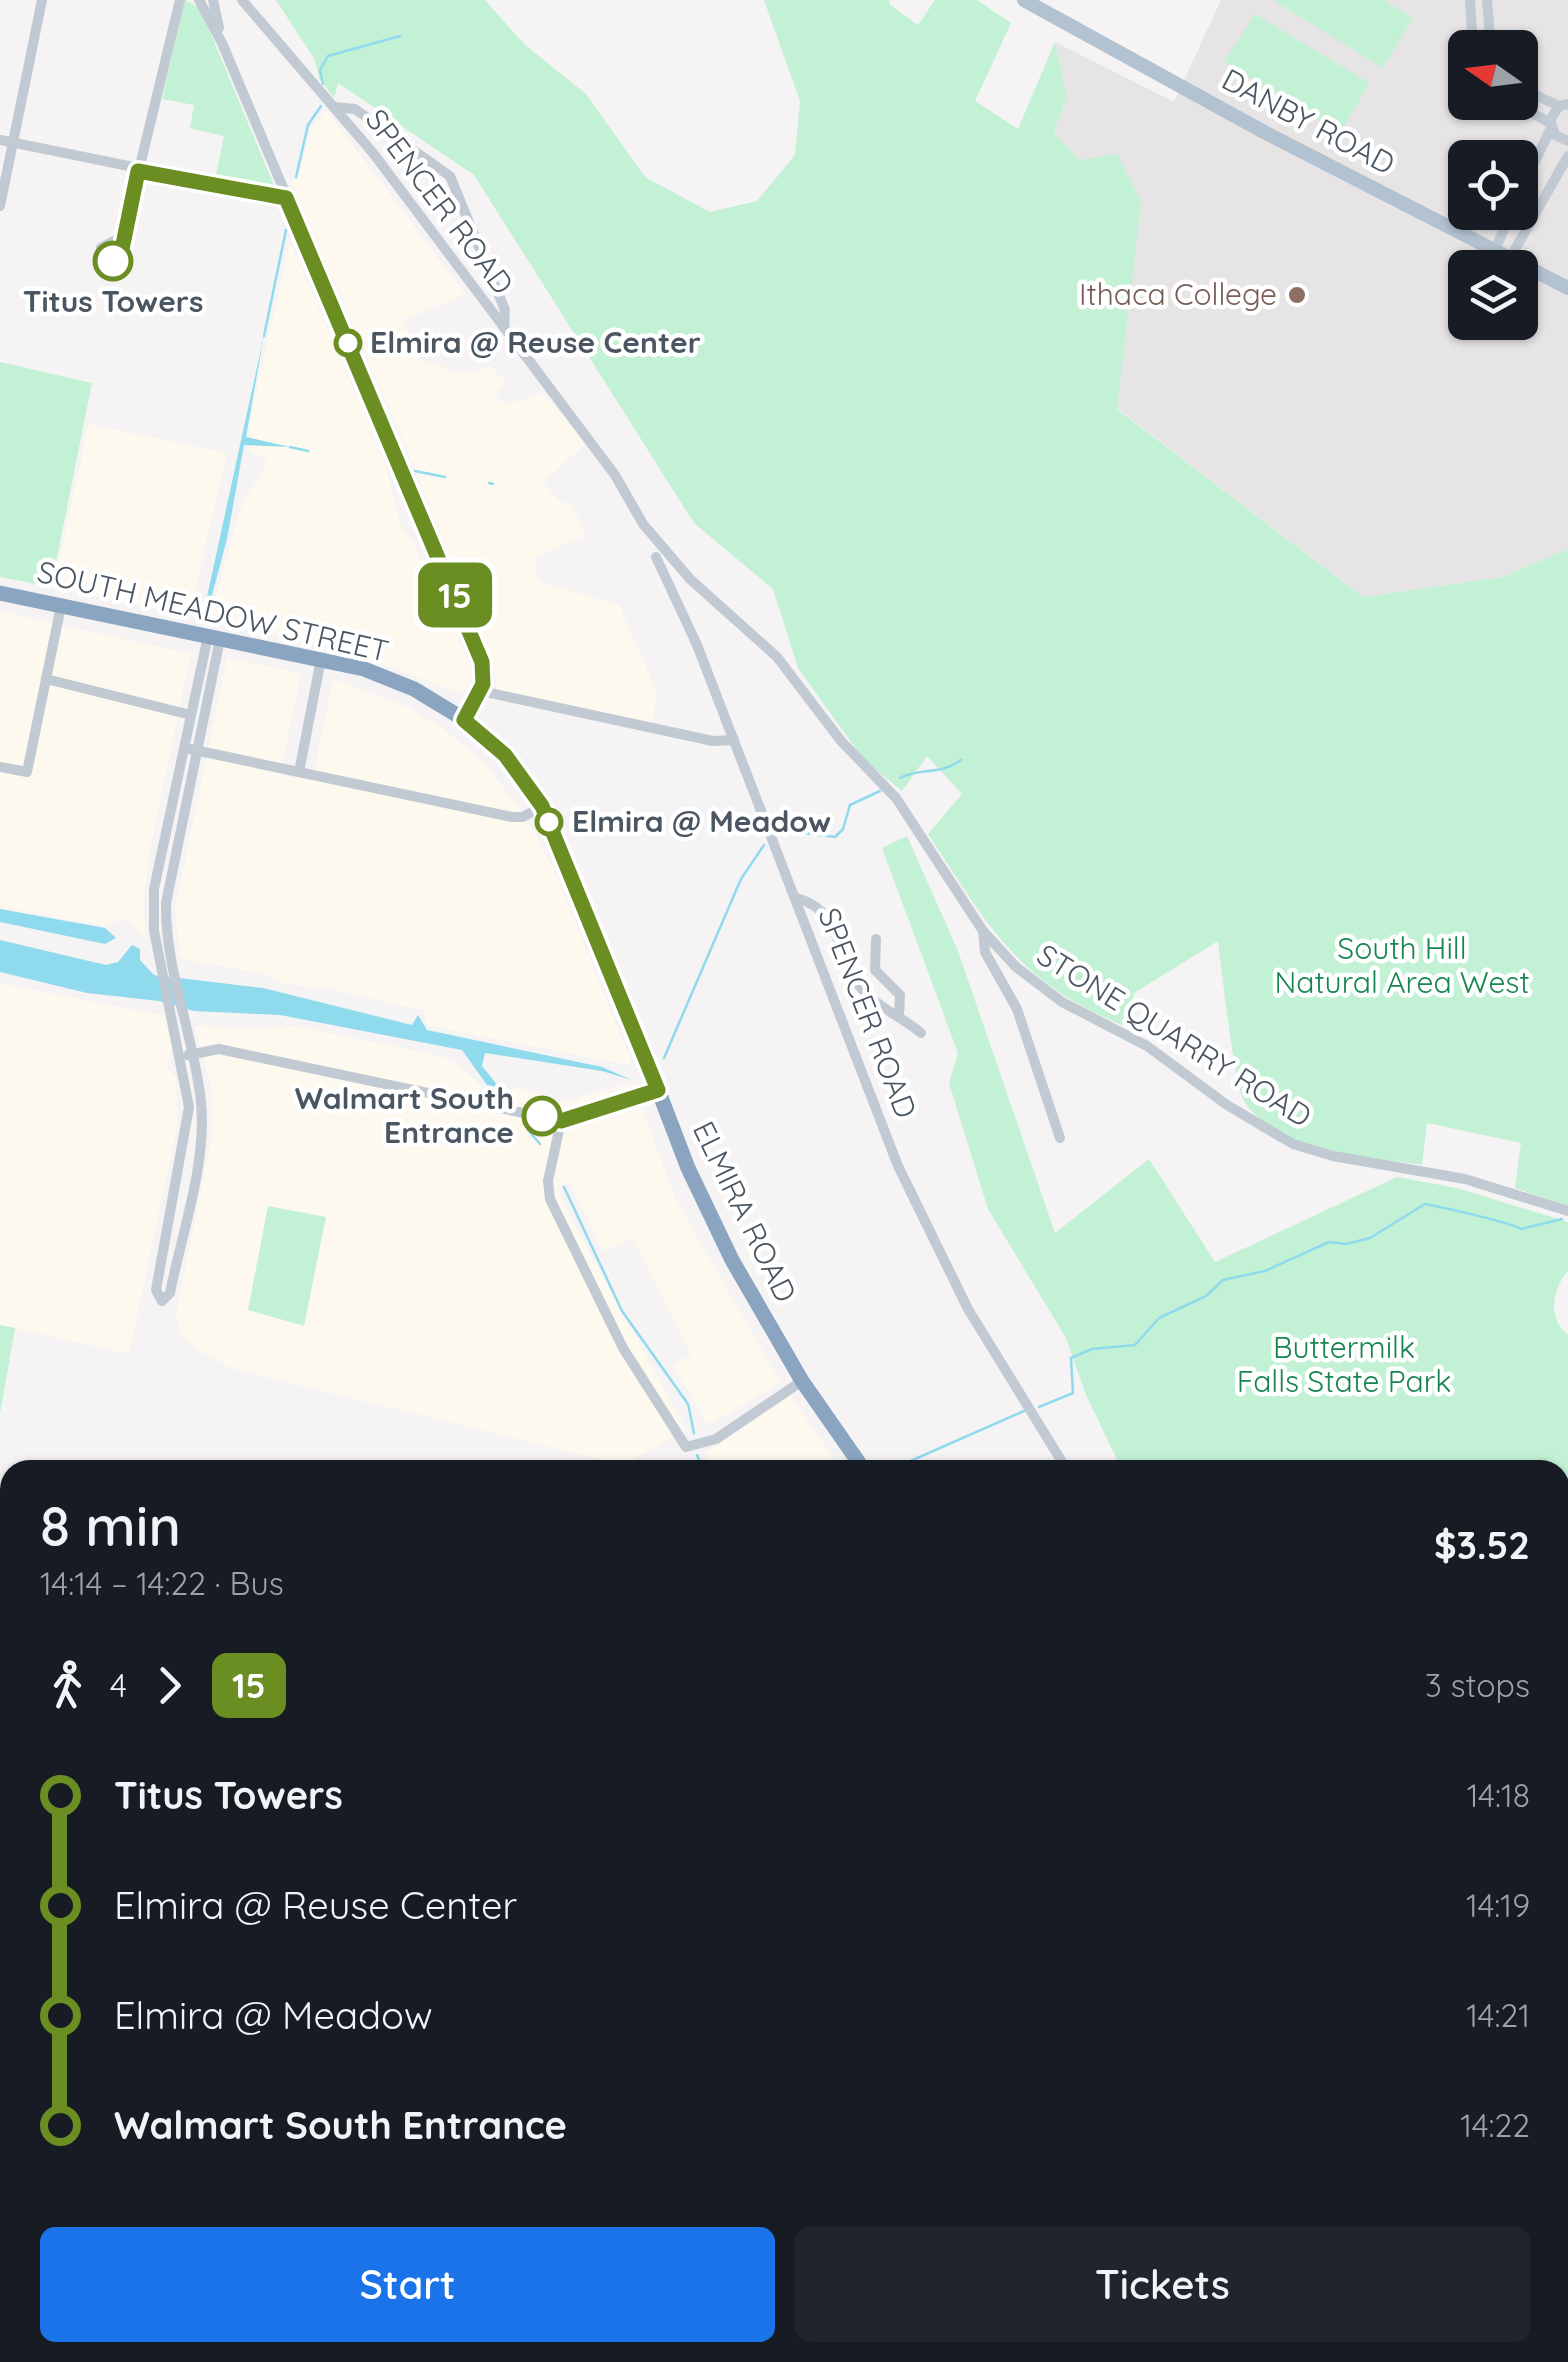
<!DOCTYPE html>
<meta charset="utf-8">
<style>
:root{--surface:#171b24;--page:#20242c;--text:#f1f3f6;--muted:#9ea1a6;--accent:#1a73e8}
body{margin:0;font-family:Quicksand,sans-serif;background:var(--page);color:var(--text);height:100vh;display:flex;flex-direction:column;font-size:38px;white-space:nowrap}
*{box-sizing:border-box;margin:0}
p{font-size:32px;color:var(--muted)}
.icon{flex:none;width:55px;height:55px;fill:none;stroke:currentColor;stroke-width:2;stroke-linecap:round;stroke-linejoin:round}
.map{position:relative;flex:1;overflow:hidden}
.sheet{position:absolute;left:0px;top:1460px;width:1570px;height:902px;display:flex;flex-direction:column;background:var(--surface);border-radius:30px 30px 0 0;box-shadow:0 2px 8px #0004}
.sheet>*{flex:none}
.badge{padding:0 20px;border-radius:15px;font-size:35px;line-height:65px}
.needle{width:65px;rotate:284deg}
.tools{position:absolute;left:1448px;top:30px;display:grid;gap:20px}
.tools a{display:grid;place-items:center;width:90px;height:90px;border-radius:15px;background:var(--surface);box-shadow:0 2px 8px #0004;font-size:50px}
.map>.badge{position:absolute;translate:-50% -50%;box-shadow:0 0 0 5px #fff}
.legs{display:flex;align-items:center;gap:15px;height:110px;padding:0 40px;font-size:32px}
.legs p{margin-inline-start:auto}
.headline{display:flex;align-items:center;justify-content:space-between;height:170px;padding:0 40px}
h1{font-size:55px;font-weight:600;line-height:75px}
.action{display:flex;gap:20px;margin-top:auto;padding:20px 40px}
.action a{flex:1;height:115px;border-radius:15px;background:var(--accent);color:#fff;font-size:40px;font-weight:600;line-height:115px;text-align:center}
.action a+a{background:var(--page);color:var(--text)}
ul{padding:0 40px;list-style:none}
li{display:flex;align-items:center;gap:35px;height:110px;font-size:38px}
li i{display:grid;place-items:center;width:15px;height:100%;margin:0 12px;background:currentColor}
li i::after{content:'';width:25px;height:25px;margin:-12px;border:8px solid;border-radius:50%;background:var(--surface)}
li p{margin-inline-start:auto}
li:first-child i{background:linear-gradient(#0000 50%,currentColor 0)}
li:last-child i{background:linear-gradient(currentColor 50%,#0000 0)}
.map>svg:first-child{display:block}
</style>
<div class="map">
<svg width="1568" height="2362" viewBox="0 0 1568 2362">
<rect width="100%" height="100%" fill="#f5f3f3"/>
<g fill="#fdf9ef">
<polygon points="326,109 465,295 403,320 419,359 462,374 491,367 506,382 495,394 505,405 543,393 586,444 543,482 558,500 572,505 586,536 534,557 539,582 619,605 657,693 652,724 498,691 493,665 411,459 291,181 297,179 311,130"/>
<polygon points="290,242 385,462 401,526 416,547 424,573 438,587 471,669 470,685 460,693 335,647 329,641 307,641 202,619 210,617 239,512 267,461 250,450 249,424"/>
<polygon points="89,424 227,453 189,616 53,587"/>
<polygon points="0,611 191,654 151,844 143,904 146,937 125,919 104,926 0,907"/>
<polygon points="227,658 301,673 280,775 312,781 333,679 406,706 441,727 486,764 532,827 556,874 633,1066 426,1025 425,1011 330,989 284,984 268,975 180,958 175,909"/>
<polygon points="0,983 165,1016 172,1046 167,1069 176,1077 178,1123 129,1354 0,1325"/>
<polygon points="204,1025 227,1029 295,1026 441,1056 458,1064 488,1093 518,1088 561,1102 633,1082 675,1198 781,1383 708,1425 673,1365 691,1355 633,1239 603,1251 569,1181 558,1187 565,1207 686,1429 624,1465 233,1369 199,1351 182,1337 176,1314 213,1131 211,1087 195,1026"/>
<polygon points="790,1396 842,1470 712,1468 704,1454"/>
<polygon points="1422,2352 1426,2362 1097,2362 1096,2353"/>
</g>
<path fill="#e6e4e5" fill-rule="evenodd" d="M1221,0H1568V549L1503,577L1363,597L1117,408L1140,201L1080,160L1054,133L1067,96L1055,42L1174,102ZM1465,48H1520V102H1465ZM1465,158H1520V212H1465ZM1465,268H1520V322H1465Z"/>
<g fill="#c3f1d5">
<polygon points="185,0 200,8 273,183 271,191 215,180 224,136 190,128 194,105 162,99"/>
<path d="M276,0H485L525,45L586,94L645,177L710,212L757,201L795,155L800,101L764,0H890L889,4L918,25L935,0H977L1011,23L975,101L1018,129L1055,42L1067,96L1054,133L1080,160L1117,154L1141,201L1117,409L1363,597L1503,577L1568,549V1206L1515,1188L1521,1143L1427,1123L1422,1165C1364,1156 1281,1156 1244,1101C1235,1088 1221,966 1218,941L1134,993L1127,1027C1019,985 988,925 928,834L962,794L927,756L902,791L864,760L798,668L773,589L694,523L474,175L338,83L334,98L319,78L315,60Z"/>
<polygon points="1273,0 1383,0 1413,18 1383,68"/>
<polygon points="1255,14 1369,83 1340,134 1224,62"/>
<polygon points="0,362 92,383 51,587 0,577"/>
<path d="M907,836L958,951L1055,1233L1149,1159L1215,1262L1397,1177L1457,1188L1568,1222V1271C1552,1289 1547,1319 1568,1335V2294L1560,2274V1470H1122L1086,1395L1066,1338L988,1209L949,1083L958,1053L882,848Z"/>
<polygon points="268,1206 326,1217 304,1326 248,1310"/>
<polygon points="0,1325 15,1328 0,1414"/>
<polygon points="0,1851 10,1862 10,1936 0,1927"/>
<polygon points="10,2130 10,2352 198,2352 200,2362 0,2362 0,2143"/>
<polygon points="1096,2352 1097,2362 506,2362 498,2353"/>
</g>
<g fill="#90daee">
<polygon points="264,335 246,437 290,447 244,445 227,539 207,614 203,615"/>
<polygon points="0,909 105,928 116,938 105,944 0,922"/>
<polygon points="0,940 106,965 118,962 132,945 140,949 140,960 154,975 263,988 412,1025 418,1015 427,1030 602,1067 632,1080 602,1071 485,1053 482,1066 499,1087 492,1092 462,1050 280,1015 194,1011 159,1001 87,993 0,972"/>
<polygon points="0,1939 10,1946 10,2017 0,2009"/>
</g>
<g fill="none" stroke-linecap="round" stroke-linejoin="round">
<g stroke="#90daee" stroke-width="2.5">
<polyline points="323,84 320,70 328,56 400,36"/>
<polyline points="296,177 308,125 321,106"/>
<polyline points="264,336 286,230"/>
<polyline points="290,447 308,451"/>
<polyline points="415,471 445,477"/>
<polyline points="489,483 493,484"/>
<path d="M900,778C920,767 939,776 961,760"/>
<polyline points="805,833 835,837 843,829 850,805 880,791"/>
<polyline points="664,1058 741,879 764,845"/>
<polyline points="528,1130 540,1144"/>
<polyline points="564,1187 622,1311 688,1404 694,1433"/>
<path d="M1039,1407L1073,1393L1071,1358L1092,1349L1135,1345L1159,1318L1206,1296L1223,1280L1265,1271L1329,1242L1346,1244L1370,1238L1425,1204C1441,1207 1513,1223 1521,1229L1562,1219"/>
<polyline points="697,1455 703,1470"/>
<polyline points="890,1470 1024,1411"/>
<polyline points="1560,1997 1568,1995"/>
<polyline points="1560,2264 1568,2284"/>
<polyline points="213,2362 214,2352"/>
</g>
<g stroke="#c1cad2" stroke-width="10">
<polyline points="199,0 222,43 483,662 483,684 465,720"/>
<polyline points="213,0 219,28"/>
<polyline points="242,0 373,153 615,475 643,524 690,579 777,657 841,741 896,798 983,931 1016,967 1062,1002 1147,1046 1227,1105 1293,1144 1333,1156 1465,1179 1568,1211"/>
<polyline points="1470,0 1473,48"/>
<polyline points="1487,0 1491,48"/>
<polyline points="1520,88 1559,106"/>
<polyline points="1512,102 1550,123"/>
<polyline points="1568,104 1559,106 1550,120 1555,135 1568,141"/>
<polyline points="334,107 355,109 450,176 505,310 504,328"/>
<polyline points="0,140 286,198"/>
<polyline points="1520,192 1551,128"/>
<polyline points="0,206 42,0"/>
<polyline points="123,236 180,0"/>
<polygon points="123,236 117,260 103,259 101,248"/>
<polyline points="1495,250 1511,212"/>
<polyline points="1510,258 1568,156"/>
<polyline points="656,557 697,645 898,1166 968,1309 1067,1470"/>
<path d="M208,636L154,889V931L189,1107L156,1290L162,1301L170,1293C182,1232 207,1164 201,1102C194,1035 165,971 166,903L220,639"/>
<polyline points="46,679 191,715"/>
<polyline points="481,691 713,741 734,740"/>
<polyline points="190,749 512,817 523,817 542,806"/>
<polyline points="0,767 27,772 61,606"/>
<polyline points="299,772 321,659"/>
<path d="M797,898C843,912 834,950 858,984C874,1006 901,1016 921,1033"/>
<polyline points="983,931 985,952 1017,1009 1060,1138"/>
<polyline points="876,939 875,970 900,995 899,1015"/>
<polyline points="188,1055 219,1049 561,1121 658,1091"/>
<polyline points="561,1121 548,1181 550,1199 623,1348 686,1447 716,1439 802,1381"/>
<polyline points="435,2352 441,2362"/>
<polyline points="305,2362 307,2352"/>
</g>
<polyline stroke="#b3c2d1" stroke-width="14" points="1024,0 1264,132 1568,288"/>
<g stroke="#8ba5c1" stroke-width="15">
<polyline points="0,593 364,669 414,689 465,720 491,741 529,784 634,1027 688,1168 732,1260 802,1381 864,1470"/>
<polyline points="1437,2352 1441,2362"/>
</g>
<defs>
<g id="rail">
<polyline points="0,1795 10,1806"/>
<polyline points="484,2352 492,2362"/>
</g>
</defs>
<use href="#rail" stroke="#b5b8bd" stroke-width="6"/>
<use href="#rail" stroke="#fff" stroke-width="2.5" stroke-dasharray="8" stroke-linecap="butt"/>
</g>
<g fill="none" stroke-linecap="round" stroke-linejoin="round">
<defs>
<polyline id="line-1" points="113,261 121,254 138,171 286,198 482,662 483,684 464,720 505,755 542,806 658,1090 561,1121 542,1116"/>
</defs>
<use href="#line-1" stroke="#fff" stroke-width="22"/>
<use href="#line-1" stroke="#6b8e23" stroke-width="15"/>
</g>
<g fill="#fff" stroke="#6b8e23" stroke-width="5">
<circle cx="113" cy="261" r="18"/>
<circle cx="348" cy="343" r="12"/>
<circle cx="549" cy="822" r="12"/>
<circle cx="542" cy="1116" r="18"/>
</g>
<circle fill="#8d6e63" stroke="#fff" stroke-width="4" cx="1297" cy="295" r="10"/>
<g text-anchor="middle" stroke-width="9" stroke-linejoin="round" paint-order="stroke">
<g font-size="30" fill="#4a5661" stroke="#fff">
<text transform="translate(1308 122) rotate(28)" y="10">DANBY ROAD</text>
<text transform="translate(439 202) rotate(53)" y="10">SPENCER ROAD</text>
<text transform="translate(213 612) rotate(13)" y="10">SOUTH MEADOW STREET</text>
<text transform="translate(867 1013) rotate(69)" y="10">SPENCER ROAD</text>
<text transform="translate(1174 1036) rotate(32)" y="10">STONE QUARRY ROAD</text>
<text transform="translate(744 1212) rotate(64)" y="10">ELMIRA ROAD</text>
</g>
<g font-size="30" fill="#785e54" stroke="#fff" text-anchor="end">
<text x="1277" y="305">Ithaca College</text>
</g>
<g font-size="30" font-weight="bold" fill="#4a5661" stroke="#fff" text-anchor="start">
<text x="113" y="312" text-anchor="middle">Titus Towers</text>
<text x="370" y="353">Elmira @ Reuse Center</text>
<text x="572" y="832">Elmira @ Meadow</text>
<text x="514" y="1109" text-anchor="end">Walmart South<tspan x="514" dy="34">Entrance</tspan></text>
</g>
<g font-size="30" fill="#17864f" stroke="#fff">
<text x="1402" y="959">South Hill<tspan x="1402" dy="34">Natural Area West</tspan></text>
<text x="1344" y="1358">Buttermilk<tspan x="1344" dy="34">Falls State Park</tspan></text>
</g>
</g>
</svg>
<div class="tools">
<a><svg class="needle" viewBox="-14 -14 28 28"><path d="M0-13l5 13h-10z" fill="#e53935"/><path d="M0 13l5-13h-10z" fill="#9ea1a6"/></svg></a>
<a><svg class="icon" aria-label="locate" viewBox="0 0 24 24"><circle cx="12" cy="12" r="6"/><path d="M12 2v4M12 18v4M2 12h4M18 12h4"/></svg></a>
<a><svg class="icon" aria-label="layers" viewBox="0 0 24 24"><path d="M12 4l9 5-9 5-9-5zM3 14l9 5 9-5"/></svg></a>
</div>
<b class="badge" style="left:455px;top:595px;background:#6b8e23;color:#fff">15</b>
<section class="sheet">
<div class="headline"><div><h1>8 min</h1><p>14:14 – 14:22 · Bus</p></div><b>$3.52</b></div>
<div class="legs"><svg class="icon" aria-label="walk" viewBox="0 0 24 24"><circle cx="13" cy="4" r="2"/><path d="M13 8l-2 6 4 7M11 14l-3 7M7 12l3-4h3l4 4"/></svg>4<svg class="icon" aria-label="forward" viewBox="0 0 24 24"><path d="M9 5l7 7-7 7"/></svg><b class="badge" style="background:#6b8e23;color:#fff">15</b><p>3 stops</p></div>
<ul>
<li><i style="color:#6b8e23"></i><b>Titus Towers</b><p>14:18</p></li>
<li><i style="color:#6b8e23"></i><span>Elmira @ Reuse Center</span><p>14:19</p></li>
<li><i style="color:#6b8e23"></i><span>Elmira @ Meadow</span><p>14:21</p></li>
<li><i style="color:#6b8e23"></i><b>Walmart South Entrance</b><p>14:22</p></li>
</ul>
<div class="action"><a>Start</a><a>Tickets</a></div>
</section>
</div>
